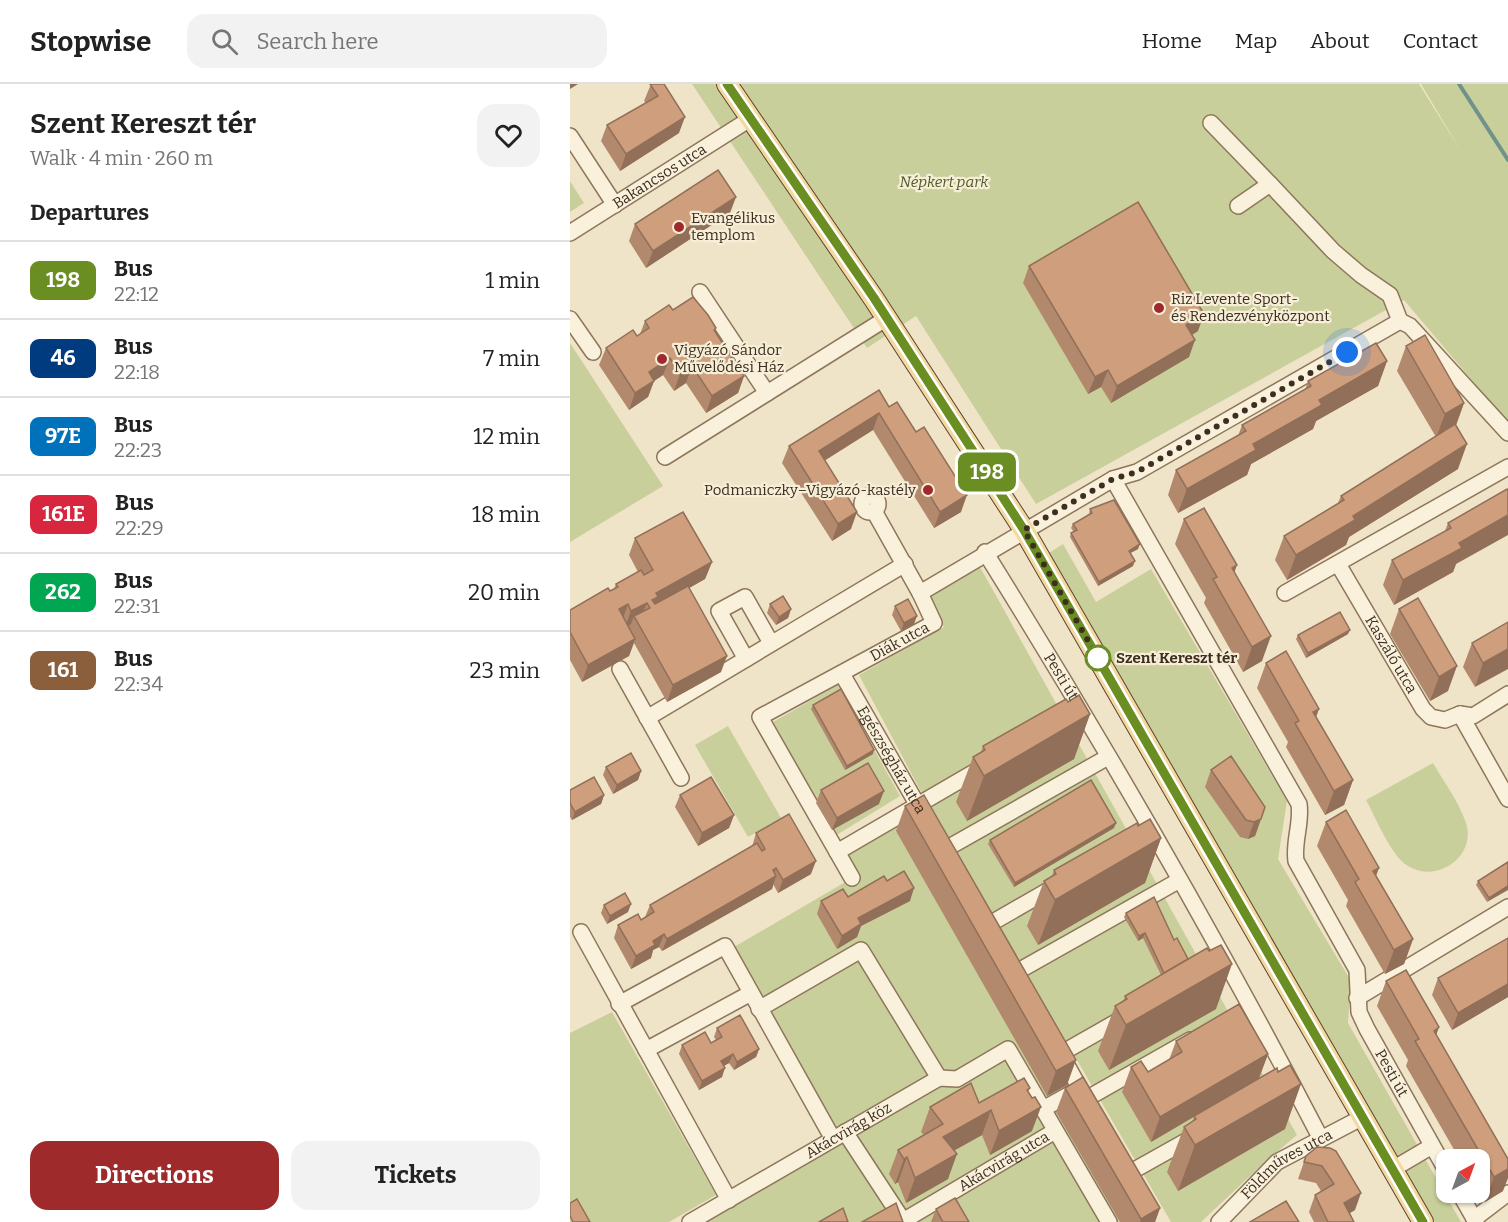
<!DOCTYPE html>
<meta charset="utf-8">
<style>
:root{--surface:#fff;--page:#f2f2f2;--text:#222;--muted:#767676;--line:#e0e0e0;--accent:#9e2a2b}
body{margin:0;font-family:Bitter,serif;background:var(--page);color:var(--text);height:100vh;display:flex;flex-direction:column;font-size:22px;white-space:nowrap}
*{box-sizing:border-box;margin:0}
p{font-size:20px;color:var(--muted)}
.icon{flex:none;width:33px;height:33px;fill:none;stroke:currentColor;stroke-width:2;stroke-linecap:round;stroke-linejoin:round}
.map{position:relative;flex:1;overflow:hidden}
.drawer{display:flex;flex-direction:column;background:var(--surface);width:570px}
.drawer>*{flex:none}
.badge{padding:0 12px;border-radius:9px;font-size:21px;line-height:39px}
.needle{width:39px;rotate:41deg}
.buttons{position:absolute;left:866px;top:1065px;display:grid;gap:12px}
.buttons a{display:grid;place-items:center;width:54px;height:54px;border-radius:12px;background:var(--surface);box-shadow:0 2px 4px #0004;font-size:30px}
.you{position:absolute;width:30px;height:30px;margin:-15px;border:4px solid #fff;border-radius:50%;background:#1a73e8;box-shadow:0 0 0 9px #1a73e833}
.map>.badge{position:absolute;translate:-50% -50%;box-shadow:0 0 0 3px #fff}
h2{padding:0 30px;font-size:22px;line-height:54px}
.round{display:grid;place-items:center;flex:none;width:63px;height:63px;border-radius:18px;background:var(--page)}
.headline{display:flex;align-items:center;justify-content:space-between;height:102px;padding:0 30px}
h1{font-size:28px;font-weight:700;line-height:45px}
.primary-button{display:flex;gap:12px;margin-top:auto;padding:12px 30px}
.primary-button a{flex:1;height:69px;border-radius:18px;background:var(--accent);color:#fff;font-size:24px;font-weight:700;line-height:69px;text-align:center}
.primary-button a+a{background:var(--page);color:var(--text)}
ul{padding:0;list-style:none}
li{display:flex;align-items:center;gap:18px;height:78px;padding:0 30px;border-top:2px solid var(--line)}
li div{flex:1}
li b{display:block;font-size:22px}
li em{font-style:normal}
li .badge{min-width:66px;font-weight:700;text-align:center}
header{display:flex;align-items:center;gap:36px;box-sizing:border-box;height:84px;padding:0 30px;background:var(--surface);border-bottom:2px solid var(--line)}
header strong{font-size:28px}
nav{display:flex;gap:33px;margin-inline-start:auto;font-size:21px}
.search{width:420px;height:54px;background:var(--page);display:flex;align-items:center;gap:15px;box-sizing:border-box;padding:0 21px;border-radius:18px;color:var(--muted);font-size:22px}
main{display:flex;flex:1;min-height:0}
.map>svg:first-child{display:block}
</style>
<header>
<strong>Stopwise</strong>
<div class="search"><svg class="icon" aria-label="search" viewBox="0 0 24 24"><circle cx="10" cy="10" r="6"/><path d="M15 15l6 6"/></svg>Search here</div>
<nav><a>Home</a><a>Map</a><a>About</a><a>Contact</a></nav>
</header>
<main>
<section class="drawer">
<div class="headline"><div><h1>Szent Kereszt tér</h1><p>Walk · 4 min · 260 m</p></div><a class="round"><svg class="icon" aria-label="heart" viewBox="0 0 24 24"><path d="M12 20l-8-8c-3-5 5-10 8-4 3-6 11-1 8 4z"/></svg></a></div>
<h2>Departures</h2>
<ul>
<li><span class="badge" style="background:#6b8e23;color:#fff">198</span><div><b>Bus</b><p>22:12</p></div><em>1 min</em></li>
<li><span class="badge" style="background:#003b80;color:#fff">46</span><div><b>Bus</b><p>22:18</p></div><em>7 min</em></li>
<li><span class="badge" style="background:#0072bc;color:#fff">97E</span><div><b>Bus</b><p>22:23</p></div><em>12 min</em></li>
<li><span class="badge" style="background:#d7263d;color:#fff">161E</span><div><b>Bus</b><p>22:29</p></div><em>18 min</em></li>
<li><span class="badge" style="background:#00a651;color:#fff">262</span><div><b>Bus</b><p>22:31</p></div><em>20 min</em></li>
<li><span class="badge" style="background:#8b5e3c;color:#fff">161</span><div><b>Bus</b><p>22:34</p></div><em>23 min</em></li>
</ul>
<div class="primary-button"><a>Directions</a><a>Tickets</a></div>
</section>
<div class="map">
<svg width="938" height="1138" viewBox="0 0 938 1138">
<rect width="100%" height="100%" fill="#f0e4c8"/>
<g fill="#c9cf9b">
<polygon points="122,0 849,0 892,69 851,0 938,0 938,339 834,216 466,420 346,232 297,264"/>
<polygon points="0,97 14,119 0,128"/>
<polygon points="0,259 93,402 0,458"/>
<polygon points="493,460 526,518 581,485 717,717 708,775 781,897 778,939 891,1138 865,1138 826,1072 479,469"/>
<polygon points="410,483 727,1051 695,1078 631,1138 601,1138 349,704 289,591 374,543 359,512"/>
<polygon points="268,601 330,712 265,752 203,638"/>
<polygon points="158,642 211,734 178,753 125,661"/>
<path d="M863,679C874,698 889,718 896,739C907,773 866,800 838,782C821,772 806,734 796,716Z"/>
<polygon points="346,730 577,1138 135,1138 271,1060 164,863 289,790 276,769"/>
<polygon points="42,928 146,1111 99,1138 0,1138 0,949"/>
</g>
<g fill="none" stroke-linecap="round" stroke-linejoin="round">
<polyline stroke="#6f938a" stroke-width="4" points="889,0 938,76"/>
<defs>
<g id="minor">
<polyline points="641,39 700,100"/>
<polyline points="0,52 45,121"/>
<polyline points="668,122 700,100 763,167 791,191 820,211 830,237"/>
<path id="s1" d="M0,149L180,35"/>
<polyline points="130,208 197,309"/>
<polyline points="0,235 23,268"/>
<polyline points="95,373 317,234"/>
<path id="s2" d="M543,395L729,720C732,739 723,758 726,777L787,886L789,928L797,945L876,1086"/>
<circle cx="300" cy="420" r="8"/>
<polyline points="304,427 350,509"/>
<path id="s3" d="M415,468C534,659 647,855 751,1055"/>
<path id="s4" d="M768,480L853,625L861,633L875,636L890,630L903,632L938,610"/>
<polyline points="715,509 938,383"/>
<polyline points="176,575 149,527 175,513 201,559"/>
<polyline points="50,585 111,694"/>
<path id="s5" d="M272,590L354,732"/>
<polyline points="890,630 938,715"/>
<polyline points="77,634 335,480"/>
<polyline points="374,766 538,673"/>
<polyline points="267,768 413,683"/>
<path id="s6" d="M282,794L190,633L364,539L350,509L543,395L567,388L830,237L840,242L938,349"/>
<polyline points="418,841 484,803"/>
<polyline points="11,848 159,1116"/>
<polyline points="445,889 608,797"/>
<polyline points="787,914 938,823"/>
<polyline points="49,920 155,862 263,1055"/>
<polyline points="189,925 291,866 369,994"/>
<polyline points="76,966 181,909"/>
<polyline points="490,970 555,933"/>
<polyline points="492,972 515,1014"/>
<polyline points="516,1015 620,956"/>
<polyline points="473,1025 507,1006"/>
<polyline points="275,1048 334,1138"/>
<polyline points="823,1085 862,1062"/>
<polyline points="559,1089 625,1052"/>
<polyline points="889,1108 906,1138"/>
<polyline points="904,1135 938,1109"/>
<path id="s7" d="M333,1137L485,1047"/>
<path id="s8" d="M120,1138L369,994L387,995L438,965L539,1138"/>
<path id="s9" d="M649,1138L707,1078L793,1033"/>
</g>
<polyline id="major" points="157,0 304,215 454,446 853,1138"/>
</defs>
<use href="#minor" stroke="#8d765c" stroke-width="18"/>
<use href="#major" stroke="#5b4430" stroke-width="22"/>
<use href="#minor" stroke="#faf1dc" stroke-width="15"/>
<use href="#major" stroke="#f3d9a0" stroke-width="20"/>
</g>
<g fill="#b2896c">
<polygon points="81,0 109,49 50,87 31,57 37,41 76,19 74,17"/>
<polygon points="160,129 76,184 59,157 65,140"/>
<polygon points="459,182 628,247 622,251 619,273 541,319 531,303 518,310 453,199"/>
<polygon points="103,226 145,248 174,292 168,309 136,329 116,299 104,307 93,291 84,297 78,313 59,326 29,281 36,264 67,252 70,250 75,237"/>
<polygon points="836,262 894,319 886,341 888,385 779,453 776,461 717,496 705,476 714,452 768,419 771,412 866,353 827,287"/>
<polygon points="817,277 808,302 746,337 743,345 681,380 677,391 608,429 598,411 606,386 668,352 672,341 735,306 738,297"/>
<polygon points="319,323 391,428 364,444 303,346 255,376 281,445 262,457 212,379 219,362"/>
<polygon points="937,405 886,480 883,488 824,521 813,501 822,476 875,447 878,439"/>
<polygon points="520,425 568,465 560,469 563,482 528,502 500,453 501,449 504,448 501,444 503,440 519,430"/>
<polygon points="614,435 664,489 692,577 673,588 634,519 636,514 605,460"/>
<polygon points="65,454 142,478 135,495 119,504 151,588 97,618 64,559 59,572 12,598 0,576 0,526 44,505 46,500 68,488 59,471"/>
<polygon points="200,520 221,525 218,534 206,541 197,529"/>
<polygon points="325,522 344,540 331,547 322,531"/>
<polygon points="829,525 878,607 860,617 820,550"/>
<polygon points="938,538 905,603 893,583 902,559"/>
<polygon points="778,550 736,574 726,555 728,551"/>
<polygon points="696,579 746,633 783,696 774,721 755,731 716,663 718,658 687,604"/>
<polygon points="498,618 520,630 504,675 397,737 386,718 403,673 411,668 413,662"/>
<polygon points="243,621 303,670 275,686 241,625"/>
<polygon points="36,683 71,687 68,696 43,710 33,691"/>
<polygon points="641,686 695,723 685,752 678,755 670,753 635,703"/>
<polygon points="0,706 34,711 31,720 2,736 0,733"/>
<polygon points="251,706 309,720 262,746 246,719"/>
<polygon points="110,711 164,731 159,744 128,762 105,723"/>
<polygon points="335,722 497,1001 477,1012 326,747"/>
<polygon points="756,738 806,792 843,855 834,880 815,890 776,822 778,816 747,762"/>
<polygon points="568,742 591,754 575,799 468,861 457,842 474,797 482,792 484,786"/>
<polygon points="544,744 444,803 418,760 420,756"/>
<polygon points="186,749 241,790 208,809 203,800 202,805 92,867 89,863 83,866 81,874 61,885 44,854 48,841 71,836 75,833 80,821 182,763"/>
<polygon points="938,778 917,818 906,801 908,797"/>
<polygon points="317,797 340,817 291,842 287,853 267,865 247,830 251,817 278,813"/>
<polygon points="34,821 58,828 37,840 31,829"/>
<polygon points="556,829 604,856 646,925 539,986 528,967 545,922 553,918 555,912 591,891 573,854 568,857 554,833"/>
<polygon points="938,854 938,913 882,946 862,911 868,894"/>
<polygon points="816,897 869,943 866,951 933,1107 915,1118 909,1108 909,1076 890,1076 836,982 838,976 807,922"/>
<polygon points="147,944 189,965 186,973 164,986 159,979 154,982 152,993 129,1006 109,970 112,961 141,959 146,956 144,953"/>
<polygon points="606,957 698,970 689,994 715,1045 608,1107 597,1088 614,1043 622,1038 624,1033 581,1058 552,1008 561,983 578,988 599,976"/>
<polygon points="460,1004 458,1008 462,1047 420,1071 412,1051 384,1066 378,1095 336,1119 328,1098 325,1100 319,1090 328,1066 354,1051 351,1048 360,1023 409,1019"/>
<polygon points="495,1004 590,1124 585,1138 550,1138 486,1028"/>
<polygon points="747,1063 785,1126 780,1129 784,1138 744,1138 739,1128 745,1111 751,1107 746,1099 728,1095 736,1072"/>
<polygon points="366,1125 399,1138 361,1138"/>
</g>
<g fill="#916f58">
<polygon points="0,0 8,0 0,5"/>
<polygon points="115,33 109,49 50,87 56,70"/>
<polygon points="166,113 160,129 76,184 83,167"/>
<polygon points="634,230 628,247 610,258 616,241"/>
<polygon points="625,256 619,273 541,319 547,302"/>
<polygon points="100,274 93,291 84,297 78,313 59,326 65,309 79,288"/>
<polygon points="817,277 808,302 746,337 743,345 681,380 677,391 608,429 617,405 749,316"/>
<polygon points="122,282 116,299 104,307 110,290"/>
<polygon points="538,286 531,303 518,310 525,293"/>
<polygon points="174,292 168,309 136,329 142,312"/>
<polygon points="894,319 885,344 866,354 875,330"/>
<polygon points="309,329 303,346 243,384 249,367"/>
<polygon points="897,360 888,385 779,453 776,461 717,496 726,471 783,432"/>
<polygon points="397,411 391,428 364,444 370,428"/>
<polygon points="287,428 281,445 262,457 268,440"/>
<polygon points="938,431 938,451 886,480 883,488 824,521 833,496 889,459"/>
<polygon points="570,460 568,465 557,471 559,467"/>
<polygon points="565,477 563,482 528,502 529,498"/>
<polygon points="142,478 135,495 84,524 82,516 86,509"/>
<polygon points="667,481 658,506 662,484"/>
<polygon points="77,519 70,535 64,532 61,540 55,544 61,527"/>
<polygon points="58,520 52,537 49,525"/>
<polygon points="221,525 218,534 206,541 209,533"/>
<polygon points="347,532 344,540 331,547 334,539"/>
<polygon points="780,546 778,550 736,574 738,569"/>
<polygon points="701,552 692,577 673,588 682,563"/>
<polygon points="65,555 59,572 12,598 18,581"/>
<polygon points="938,565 938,585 905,603 913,579"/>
<polygon points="157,572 151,588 97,618 103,601"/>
<polygon points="887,582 878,607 860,617 869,593"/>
<polygon points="749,625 740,650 743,628"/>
<polygon points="520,630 504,675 397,737 414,692"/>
<polygon points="304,666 303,670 275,686 277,682"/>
<polygon points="71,687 68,696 43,710 47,701"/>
<polygon points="783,696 774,721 755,731 764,707"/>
<polygon points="314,707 309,720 262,746 267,734"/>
<polygon points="34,711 31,720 2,736 5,728"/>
<polygon points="164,731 159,744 128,762 132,749"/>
<polygon points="691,735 685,752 678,755 684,738"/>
<polygon points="546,739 544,744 444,803 445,799"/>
<polygon points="591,754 575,799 468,861 485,816"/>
<polygon points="246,777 241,790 208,809 213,796"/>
<polygon points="206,784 203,794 206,792 202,805 92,867 97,855"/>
<polygon points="809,784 800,808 803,787"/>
<polygon points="938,802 938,806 917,818 919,814"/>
<polygon points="344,804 340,817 291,842 287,853 267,865 272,852 288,834"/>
<polygon points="61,820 58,828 37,840 40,832"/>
<polygon points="575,849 573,854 568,857 569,852"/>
<polygon points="94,850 89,863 83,866 81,874 61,885 66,872 83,857"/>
<polygon points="843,855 834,880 815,890 824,866"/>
<polygon points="662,880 646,925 539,986 556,941"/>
<polygon points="938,900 938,913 882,946 888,929"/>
<polygon points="869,943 860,968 864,947"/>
<polygon points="189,965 186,973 164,986 167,978"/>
<polygon points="163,970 159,979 148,985 151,977"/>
<polygon points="698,970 689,994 581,1058 590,1033"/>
<polygon points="506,976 497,1001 477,1012 486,987"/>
<polygon points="155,984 152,993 129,1006 132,997"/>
<polygon points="731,1000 715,1045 608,1107 625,1061"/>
<polygon points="471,1023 462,1047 420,1071 429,1047"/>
<polygon points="421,1026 412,1051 364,1078 373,1053"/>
<polygon points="387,1070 378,1095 336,1119 345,1094"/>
<polygon points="337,1073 328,1098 325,1100 334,1075"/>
<polygon points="938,1085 938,1094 933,1107 915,1118 924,1093"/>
<polygon points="791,1109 785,1126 768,1136 774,1119"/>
<polygon points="590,1124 585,1138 570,1138 571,1135"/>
</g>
<g fill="#cf9f7d" stroke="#916f58" stroke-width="1.5">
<polygon points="80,0 94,0 115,33 56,70 37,41 88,12"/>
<polygon points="148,86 166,113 83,167 65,140"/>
<polygon points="568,118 634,230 616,241 625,256 547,302 538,286 525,293 459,182"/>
<polygon points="123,213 138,231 146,244 144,246 174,292 142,312 122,282 110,290 100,274 79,288 84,297 65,309 36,264 63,246 67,252 79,244 75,237 99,221 103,226"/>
<polygon points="855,251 894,319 875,330 836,262"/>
<polygon points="806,259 817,277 749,316 752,321 683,360 686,366 617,405 606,386 676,347 672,341 741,302 738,297"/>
<polygon points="309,306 319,323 327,318 346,348 354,343 397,411 370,428 309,329 249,367 287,428 268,440 219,362"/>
<polygon points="885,340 897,360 783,432 785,436 726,471 714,452 774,416 771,412"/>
<polygon points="937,405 938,407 938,431 889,459 892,464 833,496 822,476 881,444 878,439"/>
<polygon points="544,416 570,460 559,467 565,477 529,498 501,449 507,446 503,440 522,429 520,425"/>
<polygon points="634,424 667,481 662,484 701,552 682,563 643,495 647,493 614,435"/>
<polygon points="113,428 142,478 86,509 88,513 82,516 85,520 118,502 157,572 103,601 64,532 80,524 77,519 61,527 58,520 49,525 65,555 18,581 0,548 0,526 38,504 40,507 48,503 46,500 71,486 74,491 83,486 65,454"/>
<polygon points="213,512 221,525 209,533 200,520"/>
<polygon points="848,514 887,582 869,593 829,525"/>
<polygon points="338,515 347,532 334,539 325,522"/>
<polygon points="770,528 780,546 738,569 728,551"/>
<polygon points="938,538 938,565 913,579 902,559"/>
<polygon points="716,567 749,625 743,628 783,696 764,707 725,639 729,637 696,579"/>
<polygon points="271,605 304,666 277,682 243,621"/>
<polygon points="509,611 520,630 414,692 403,673 415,666 413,662 496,615 498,618"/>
<polygon points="61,669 71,687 47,701 36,683"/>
<polygon points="661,672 695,723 691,735 684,738 676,736 641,686"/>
<polygon points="298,679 314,707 267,734 251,706"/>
<polygon points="24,693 34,711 5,728 0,719 0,706"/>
<polygon points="141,693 164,731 132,749 110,711"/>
<polygon points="521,696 546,739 445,799 420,756"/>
<polygon points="354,711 506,976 486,987 335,722"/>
<polygon points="776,726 809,784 803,787 843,855 824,866 785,798 789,795 756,738"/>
<polygon points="219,730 246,777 213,796 206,784 203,786 206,792 97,855 94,850 83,857 85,861 66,872 48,841 68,830 71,836 84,828 80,821 187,759 192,767 195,765 186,749"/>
<polygon points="580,735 591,754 485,816 474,797 486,790 484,786 567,739 568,742"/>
<polygon points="938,778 938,802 919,814 908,797"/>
<polygon points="334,787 344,804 288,834 291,840 272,852 251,817 273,805 278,813 314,792 317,797"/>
<polygon points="55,809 61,820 40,832 34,821"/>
<polygon points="584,813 604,856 607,854 618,875 594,889 575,849 569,852 556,829"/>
<polygon points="938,854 938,900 888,929 868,894"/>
<polygon points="651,861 662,880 556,941 545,922 557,915 555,912 637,864 639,867"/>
<polygon points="836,886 869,943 864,947 938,1075 938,1085 924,1093 845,957 849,955 816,897"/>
<polygon points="669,920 698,970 590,1033 561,983 571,977 578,988 612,968 606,957"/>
<polygon points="170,931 189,965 167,978 163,970 151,977 155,984 132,997 112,961 135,948 141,959 152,953 147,944"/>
<polygon points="720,981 731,1000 625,1061 614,1043 626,1035 624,1032 707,984 708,988"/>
<polygon points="513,993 590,1124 571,1135 495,1004"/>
<polygon points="454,994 460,1004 457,1006 462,1014 465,1013 471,1023 429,1047 421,1026 373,1053 387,1070 345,1094 337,1073 334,1075 328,1066 373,1040 360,1023 401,999 409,1019"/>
<polygon points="747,1063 760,1064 766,1067 791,1109 774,1119 784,1138 758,1138 745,1111 764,1100 752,1082 734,1078 736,1072"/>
<polygon points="385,1114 399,1138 373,1138 366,1125"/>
<polygon points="7,1115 20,1138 3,1138 0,1132 0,1119"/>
<polygon points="716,1117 729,1138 680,1138"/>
<polygon points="326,1119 333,1138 292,1138"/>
<polygon points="273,1124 278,1138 249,1138"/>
</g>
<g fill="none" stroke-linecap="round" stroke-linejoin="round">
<defs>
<polyline id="line" points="157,0 304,214 454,446 853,1138"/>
</defs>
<use href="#line" stroke="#fff" stroke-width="14"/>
<use href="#line" stroke="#6b8e23" stroke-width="9"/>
<polyline stroke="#3d2e20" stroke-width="6" stroke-dasharray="0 10.8" points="528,574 454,446 543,395 567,388 777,268"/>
</g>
<g fill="#9e2a2b" stroke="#f7eed8" stroke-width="2">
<circle cx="109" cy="143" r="6"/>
<circle cx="589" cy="224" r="6"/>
<circle cx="92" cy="275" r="6"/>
<circle cx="358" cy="406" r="6"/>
</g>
<circle fill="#fff" stroke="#6b8e23" stroke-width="3" cx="528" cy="574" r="12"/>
<g text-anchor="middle" stroke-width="4.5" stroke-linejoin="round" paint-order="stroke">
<g font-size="15" fill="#3d2e20" stroke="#f7eed8">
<text dy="5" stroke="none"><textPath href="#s1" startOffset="106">Bakancsos utca</textPath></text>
<text dy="5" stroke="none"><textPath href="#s6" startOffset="344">Diák utca</textPath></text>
<text dy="5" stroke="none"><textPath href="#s4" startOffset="105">Kaszáló utca</textPath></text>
<text dy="5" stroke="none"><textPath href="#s3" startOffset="146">Pesti út</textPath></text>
<text dy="5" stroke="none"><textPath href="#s5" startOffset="99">Egészségház utca</textPath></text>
<text dy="5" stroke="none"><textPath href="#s2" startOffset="668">Pesti út</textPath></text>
<text dy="5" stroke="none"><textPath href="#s8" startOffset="183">Akácvirág köz</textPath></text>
<text dy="5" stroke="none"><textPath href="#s7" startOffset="117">Akácvirág utca</textPath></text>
<text dy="5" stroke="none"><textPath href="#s9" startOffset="90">Földműves utca</textPath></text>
</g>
<g font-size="15" font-style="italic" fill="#4d5a26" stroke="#f7eed8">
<text x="374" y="103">Népkert park</text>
</g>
<g font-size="15" fill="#3d2e20" stroke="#f7eed8" text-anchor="start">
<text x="121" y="139">Evangélikus<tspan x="121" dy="17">templom</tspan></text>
<text x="601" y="220">Riz Levente Sport-<tspan x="601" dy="17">és Rendezvényközpont</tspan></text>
<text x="104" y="271">Vigyázó Sándor<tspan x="104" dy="17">Művelődési Ház</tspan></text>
<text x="346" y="411" text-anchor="end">Podmaniczky–Vigyázó-kastély</text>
</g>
<g font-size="15" font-weight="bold" fill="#3d2e20" stroke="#f7eed8" text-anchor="start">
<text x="546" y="579">Szent Kereszt tér</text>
</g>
</g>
</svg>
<div class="buttons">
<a><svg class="needle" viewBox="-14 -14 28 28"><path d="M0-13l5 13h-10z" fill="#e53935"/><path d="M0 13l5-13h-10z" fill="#767676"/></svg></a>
</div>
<div class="you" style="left:777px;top:268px"></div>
<b class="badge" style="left:417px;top:388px;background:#6b8e23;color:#fff">198</b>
</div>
</main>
